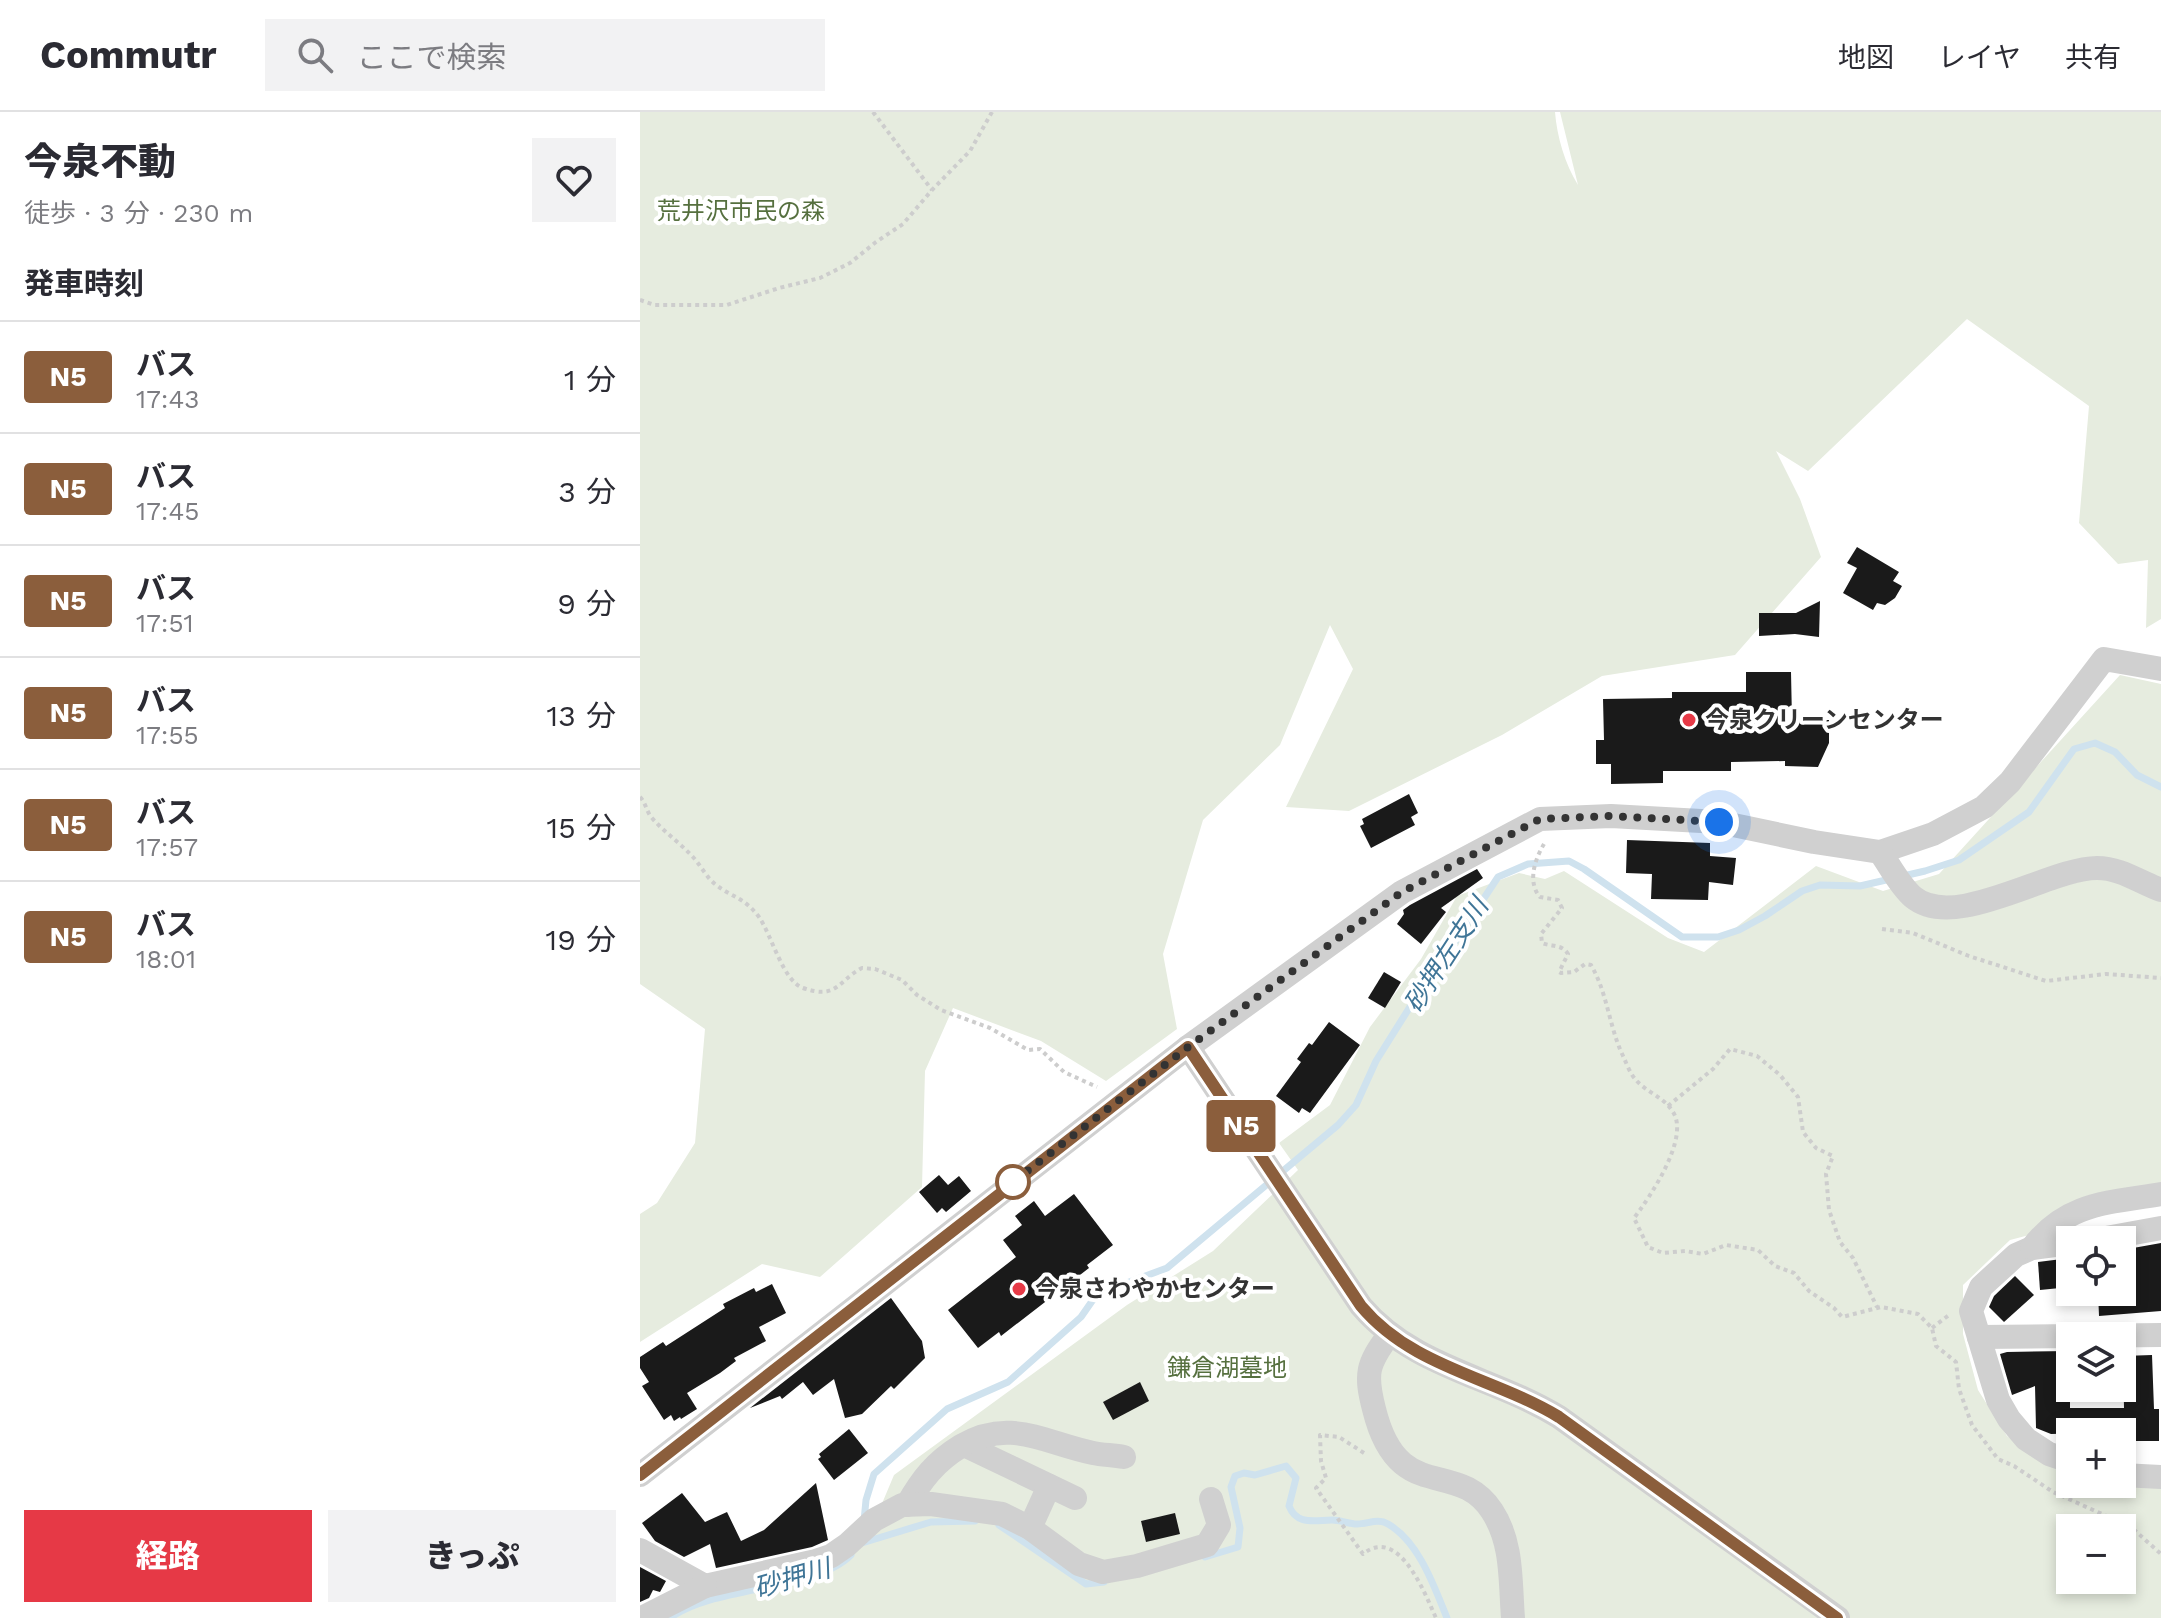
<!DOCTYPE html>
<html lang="ja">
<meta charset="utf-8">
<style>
:root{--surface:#fff;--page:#f2f2f3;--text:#2b2b33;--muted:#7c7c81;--line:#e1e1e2;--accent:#e63946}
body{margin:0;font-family:"Work Sans","Noto Sans JP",sans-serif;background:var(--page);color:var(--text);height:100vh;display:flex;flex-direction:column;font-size:30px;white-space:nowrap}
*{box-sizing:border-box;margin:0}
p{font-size:26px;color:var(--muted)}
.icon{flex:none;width:44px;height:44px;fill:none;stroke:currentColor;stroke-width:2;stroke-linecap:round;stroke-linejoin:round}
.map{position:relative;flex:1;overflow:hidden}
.panel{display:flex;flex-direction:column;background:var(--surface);width:640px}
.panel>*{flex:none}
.badge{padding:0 16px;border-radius:6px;font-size:28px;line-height:52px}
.controls{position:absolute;left:1416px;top:1114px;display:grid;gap:16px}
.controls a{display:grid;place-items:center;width:80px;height:80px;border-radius:0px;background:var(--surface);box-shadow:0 4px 12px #0003;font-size:40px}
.you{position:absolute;width:40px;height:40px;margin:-20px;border:6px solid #fff;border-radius:50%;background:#1a73e8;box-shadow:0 0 0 12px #1a73e833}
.map>.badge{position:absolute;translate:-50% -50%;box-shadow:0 0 0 4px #fff}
h2{padding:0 24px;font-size:30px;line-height:72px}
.round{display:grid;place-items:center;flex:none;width:84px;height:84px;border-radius:0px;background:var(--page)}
.overview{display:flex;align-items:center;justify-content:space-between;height:136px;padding:0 24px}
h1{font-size:38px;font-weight:800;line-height:60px}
.action{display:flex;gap:16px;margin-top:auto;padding:16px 24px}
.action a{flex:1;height:92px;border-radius:0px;background:var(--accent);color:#fff;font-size:32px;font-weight:800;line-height:92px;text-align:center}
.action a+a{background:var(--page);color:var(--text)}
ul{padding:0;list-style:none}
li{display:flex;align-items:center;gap:24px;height:112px;padding:0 24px;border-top:2px solid var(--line)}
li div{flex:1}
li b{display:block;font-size:30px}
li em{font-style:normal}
li .badge{min-width:88px;font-weight:700;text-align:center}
header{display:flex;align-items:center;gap:48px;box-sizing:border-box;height:112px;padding:0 40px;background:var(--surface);border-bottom:2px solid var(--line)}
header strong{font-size:38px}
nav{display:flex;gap:44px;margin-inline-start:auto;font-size:28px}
.search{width:560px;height:72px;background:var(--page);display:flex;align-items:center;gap:20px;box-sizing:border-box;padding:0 28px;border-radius:0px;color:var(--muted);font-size:30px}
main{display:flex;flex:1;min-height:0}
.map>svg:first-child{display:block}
</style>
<header>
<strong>Commutr</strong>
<div class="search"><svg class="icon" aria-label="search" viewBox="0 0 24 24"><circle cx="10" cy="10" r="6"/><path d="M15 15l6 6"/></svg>ここで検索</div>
<nav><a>地図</a><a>レイヤ</a><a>共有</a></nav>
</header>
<main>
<section class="panel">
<div class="overview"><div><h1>今泉不動</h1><p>徒歩 · 3 分 · 230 m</p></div><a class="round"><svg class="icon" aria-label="heart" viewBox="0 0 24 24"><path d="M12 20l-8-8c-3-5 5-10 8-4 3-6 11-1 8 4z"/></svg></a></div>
<h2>発車時刻</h2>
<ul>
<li><span class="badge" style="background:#8b5e3c;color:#fff">N5</span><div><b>バス</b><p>17:43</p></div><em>1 分</em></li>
<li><span class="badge" style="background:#8b5e3c;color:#fff">N5</span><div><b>バス</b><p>17:45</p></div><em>3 分</em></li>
<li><span class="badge" style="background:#8b5e3c;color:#fff">N5</span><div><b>バス</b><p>17:51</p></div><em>9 分</em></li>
<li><span class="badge" style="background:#8b5e3c;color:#fff">N5</span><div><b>バス</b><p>17:55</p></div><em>13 分</em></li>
<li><span class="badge" style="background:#8b5e3c;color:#fff">N5</span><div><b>バス</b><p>17:57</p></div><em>15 分</em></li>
<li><span class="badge" style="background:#8b5e3c;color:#fff">N5</span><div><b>バス</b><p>18:01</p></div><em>19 分</em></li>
</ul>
<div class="action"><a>経路</a><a>きっぷ</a></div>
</section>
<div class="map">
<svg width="1521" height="1506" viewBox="0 0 1521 1506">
<rect width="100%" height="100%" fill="#fff"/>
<g fill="#e6ecdf" fill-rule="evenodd">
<path d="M0,0H915C917,25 925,52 938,73L920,0H1521V507L1506,516L1508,448L1478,452L1439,411L1449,294L1327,207L1168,359L1136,339L1160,387L1181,445L1095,543L962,564L862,623L709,699L646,695L713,557L690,513L640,633L563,708L523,842L537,917L466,969L401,929L313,896L285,959L282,1075L180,1165L122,1152L0,1230V1102L17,1091L55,1031L65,917L0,872Z"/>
<path d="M1480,563L1521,572V1088L1370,1128L1323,1173V1222L1338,1278L1367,1324L1409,1351L1430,1359V1372L1521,1374V1506H5L225,1432L254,1363L487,1193L573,1139L658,1058L639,1031L690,993L730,915L781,847L817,784L879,761L905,767L924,759L1028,826L1064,840L1176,754L1243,779L1299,762ZM1430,1416H1482V1468H1430Z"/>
</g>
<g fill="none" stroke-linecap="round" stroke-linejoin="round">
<g stroke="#cfe2ee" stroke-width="7">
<polyline points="224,1409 226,1388 234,1362 307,1297 368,1270 441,1205 457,1182 527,1156 698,1013 716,993 736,949 783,874 817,827 858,765 888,752 929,749 944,757 1042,825 1078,825 1099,818 1125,804 1162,779 1180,773 1220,774 1285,759 1319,748 1389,700 1434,637 1455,631 1475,640 1497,663 1521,675"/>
<polyline points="359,1413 446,1472 464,1470"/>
<polyline points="222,1431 291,1410 335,1409"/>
<path d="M565,1445L598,1435L600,1416L591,1375L595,1364L604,1361L615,1363L646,1354L656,1366L649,1394C657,1414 675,1408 692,1408C701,1408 709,1412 717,1412C728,1412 738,1406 748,1412C779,1430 794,1474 807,1506"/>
<path d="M30,1506C75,1473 174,1480 211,1443"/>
</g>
</g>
<g fill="#1a1a1a">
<polygon points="1217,435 1259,460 1253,469 1262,474 1255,486 1245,493 1237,491 1233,498 1203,481 1217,456 1207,451"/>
<polygon points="1180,489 1179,525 1155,522 1119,524 1119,501 1156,501"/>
<polygon points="1106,560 1151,560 1152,608 1189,608 1189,631 1178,655 1145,654 1145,649 1091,650 1091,659 1023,659 1023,671 971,672 971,652 956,652 956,628 964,628 963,587 1032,586 1032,580 1106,580"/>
<polygon points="769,682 778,701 771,705 775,713 731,736 720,714 724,712 722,707"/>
<polygon points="987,728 1070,731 1070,744 1096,746 1093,773 1069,770 1068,788 1011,787 1012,762 986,761"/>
<polygon points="837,757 843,766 801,796 806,800 781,832 757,812 764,802 763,798 770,793"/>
<polygon points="744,860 761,870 745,896 728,886"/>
<polygon points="689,910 720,933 670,1001 662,996 659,1001 636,984 661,950 657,947 669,931 672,933"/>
<polygon points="299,1063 308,1073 319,1064 331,1079 306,1100 302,1096 297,1101 279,1080"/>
<polygon points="434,1082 473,1133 447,1153 449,1156 361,1224 359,1220 338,1236 308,1198 376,1145 363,1128 382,1113 375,1104 394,1089 405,1104"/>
<polygon points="1521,1131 1521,1199 1459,1204 1458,1180 1482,1180 1482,1138"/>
<polygon points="1430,1146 1430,1175 1400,1178 1398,1150"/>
<polygon points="1375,1164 1394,1183 1364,1210 1349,1195 1354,1184"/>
<polygon points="132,1172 146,1201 119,1215 126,1229 94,1246 96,1249 80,1261 47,1281 57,1297 41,1307 40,1305 34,1309 31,1303 24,1308 2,1274 9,1270 0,1256 0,1245 23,1230 26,1234 85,1196 83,1192 114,1176 116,1180"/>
<polygon points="251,1186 282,1229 285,1246 254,1277 251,1274 222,1302 205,1306 194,1267 173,1283 163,1270 142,1287 140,1284 110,1296"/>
<polygon points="1430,1239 1430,1296 1484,1296 1483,1244 1512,1243 1514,1297 1519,1297 1519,1329 1486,1329 1486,1320 1411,1322 1396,1316 1395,1274 1372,1283 1360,1242 1367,1240"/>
<polygon points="500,1270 509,1289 473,1308 463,1290"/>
<polygon points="209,1317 228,1341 194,1368 178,1347 181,1345 179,1342"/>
<polygon points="176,1371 188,1428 172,1435 76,1456 70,1432 44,1445 15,1429 2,1411 42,1381 65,1410 87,1400 101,1429 124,1418"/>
<polygon points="535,1401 540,1422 506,1430 501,1409"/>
<polygon points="0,1455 26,1469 20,1480 13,1478 9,1486 0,1490"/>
</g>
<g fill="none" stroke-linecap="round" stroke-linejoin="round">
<g stroke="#cdcdcd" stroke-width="4" stroke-dasharray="4 4" stroke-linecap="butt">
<polyline points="233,0 292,78"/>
<polyline points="0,188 15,193 87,193 139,176 180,166 210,151 236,130 263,112 292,78 330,39 352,0"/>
<path d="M0,685C6,691 6,699 12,706C24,720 39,730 52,744C60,752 66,765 75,772C92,786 103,784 119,805C132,824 143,869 163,876C198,888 197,869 222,856L235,857L262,868L277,883L301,898L350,916L388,938L400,937L424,960L457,975"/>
<path d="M904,732C895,747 887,770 900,785L918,788L922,796L901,822L902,831C912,835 922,832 928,842L919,860L921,861L934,860L945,852L951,853C968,882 969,916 984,946C987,953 991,963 996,968C1006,980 1024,985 1033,1000C1050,1026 1010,1085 994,1106L1008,1135L1023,1141L1045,1139L1063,1142L1086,1133L1118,1138L1135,1154L1154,1161L1169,1179L1194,1196L1202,1205L1241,1195L1278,1202L1292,1216L1296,1234L1316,1250L1319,1277L1332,1313L1358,1347L1374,1354L1413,1380L1491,1415L1521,1442"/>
<polyline points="1242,817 1273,821 1329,844 1406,869 1466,862 1521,866"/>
<polyline points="1028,994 1073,957 1090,937 1117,944 1140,963 1158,985 1163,1020 1176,1036 1193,1044 1186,1062 1189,1098 1200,1130 1213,1146 1237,1195"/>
<polyline points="1292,1216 1309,1203"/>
<path d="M724,1341L699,1325L680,1323L681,1349L686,1366L676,1376L723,1442C759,1413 785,1482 796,1506"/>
</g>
<g stroke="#d0d0d0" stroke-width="24">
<polyline points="1240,740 1293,722 1344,695 1370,670 1464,547 1521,557"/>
<path d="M548,935L721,1194C774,1256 852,1264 919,1305L1198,1506"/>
<polyline points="1455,1128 1521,1116"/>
<polyline points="1430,1131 1392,1136 1376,1143 1341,1175 1331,1199 1358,1288 1369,1307 1386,1327 1409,1342 1430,1349"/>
<path d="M1392,1136C1427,1090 1469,1091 1521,1082"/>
<path d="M749,1223C727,1252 725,1262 734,1297C758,1395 817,1345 852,1399C873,1431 870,1469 873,1506"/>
<polyline points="1339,1225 1521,1223"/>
<polyline points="324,1333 435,1386"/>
<path d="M0,1363L548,935L762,780L900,707L971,704L1079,710L1174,730L1240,740C1250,754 1260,774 1273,785C1315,820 1409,756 1457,756C1481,756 1499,770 1521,778"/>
<polyline points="1482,1363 1521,1365"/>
<path d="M267,1393C282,1367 295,1350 321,1334C370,1305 404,1331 453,1341C463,1343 473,1343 484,1345"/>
<polyline points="390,1416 409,1374"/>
<polyline points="0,1438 65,1474 176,1449 191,1444 207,1433 234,1408 262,1393 291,1392 362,1402 390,1416 439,1452 463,1460 497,1454 567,1433 579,1413 571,1387"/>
<polyline points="2,1506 65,1474"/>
</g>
</g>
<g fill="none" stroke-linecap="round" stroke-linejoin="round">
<defs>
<path id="line" d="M0,1363L548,935L721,1194C773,1256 853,1265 919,1305L1197,1506"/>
</defs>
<use href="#line" stroke="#fff" stroke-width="18"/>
<use href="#line" stroke="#8b5e3c" stroke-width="12"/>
<polyline stroke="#333" stroke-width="8" stroke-dasharray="0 14.4" points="373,1070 369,1073 548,935 762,780 900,707 971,704 1079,710"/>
</g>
<g fill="#e63946" stroke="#fff" stroke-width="3">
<circle cx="1049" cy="608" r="8"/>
<circle cx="379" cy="1177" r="8"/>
</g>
<circle fill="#fff" stroke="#8b5e3c" stroke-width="4" cx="373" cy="1070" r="16"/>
<g text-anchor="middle" stroke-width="8" stroke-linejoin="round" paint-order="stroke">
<g font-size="24" fill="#56703f" stroke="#fff">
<text x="101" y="107">荒井沢市民の森</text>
<text x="587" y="1264">鎌倉湖墓地</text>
</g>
<g font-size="24" font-weight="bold" fill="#333" stroke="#fff" text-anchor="start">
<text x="1065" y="616">今泉クリーンセンター</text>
<text x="395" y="1185">今泉さわやかセンター</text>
</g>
<g font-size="26" font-style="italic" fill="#3f7597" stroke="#fff">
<text transform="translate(806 843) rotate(-57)" y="9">砂押左支川</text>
<text transform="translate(152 1466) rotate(-16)" y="9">砂押川</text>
</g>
</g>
</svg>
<div class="controls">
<a><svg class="icon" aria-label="locate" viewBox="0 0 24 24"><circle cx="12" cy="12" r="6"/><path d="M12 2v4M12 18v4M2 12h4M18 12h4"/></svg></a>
<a><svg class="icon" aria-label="layers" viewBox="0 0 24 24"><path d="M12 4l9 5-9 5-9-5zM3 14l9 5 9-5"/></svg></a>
<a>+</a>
<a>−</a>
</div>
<div class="you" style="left:1079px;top:710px"></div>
<b class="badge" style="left:601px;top:1014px;background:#8b5e3c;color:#fff">N5</b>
</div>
</main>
